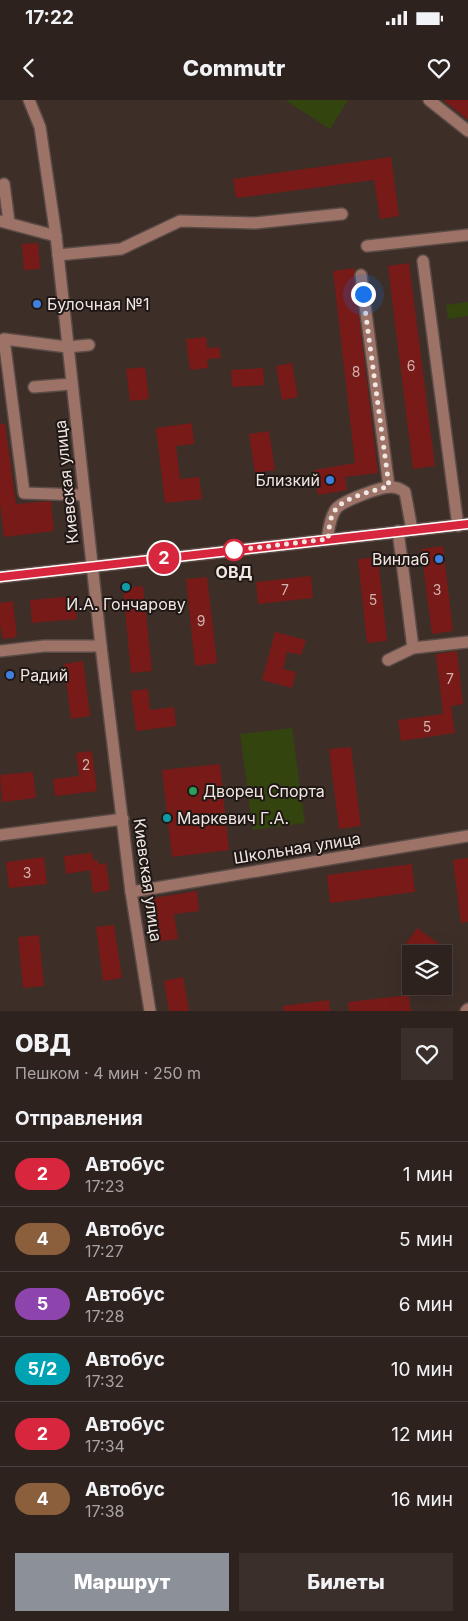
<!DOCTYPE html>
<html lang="ru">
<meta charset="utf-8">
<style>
:root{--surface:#2e221e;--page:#3a2f2b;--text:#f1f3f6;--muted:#a7a4a4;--line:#493f3c;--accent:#8c9099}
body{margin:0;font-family:Inter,sans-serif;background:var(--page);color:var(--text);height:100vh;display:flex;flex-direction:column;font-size:19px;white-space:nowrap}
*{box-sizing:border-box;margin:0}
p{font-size:16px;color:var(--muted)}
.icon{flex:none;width:28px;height:28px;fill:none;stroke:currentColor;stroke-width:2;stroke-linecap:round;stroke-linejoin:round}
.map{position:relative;height:911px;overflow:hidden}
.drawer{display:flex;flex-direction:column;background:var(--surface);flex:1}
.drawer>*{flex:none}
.badge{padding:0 10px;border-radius:16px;font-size:18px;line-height:32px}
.fabs{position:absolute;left:402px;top:845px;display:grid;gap:10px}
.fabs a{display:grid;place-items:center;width:50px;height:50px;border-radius:0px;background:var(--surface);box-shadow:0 5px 20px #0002,0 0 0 1px var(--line);font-size:25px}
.you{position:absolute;width:25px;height:25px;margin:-12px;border:4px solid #fff;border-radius:50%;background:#1a73e8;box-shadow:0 0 0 8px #1a73e833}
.map>.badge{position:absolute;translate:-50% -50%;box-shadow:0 0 0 2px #fff}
h2{padding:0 15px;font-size:19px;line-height:45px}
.round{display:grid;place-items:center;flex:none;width:52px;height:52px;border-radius:0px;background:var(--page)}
.headline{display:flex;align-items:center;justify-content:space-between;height:85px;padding:0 15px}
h1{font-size:24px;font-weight:800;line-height:38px}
.action{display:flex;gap:10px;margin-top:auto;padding:10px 15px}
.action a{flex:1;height:58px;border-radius:0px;background:var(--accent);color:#fff;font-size:20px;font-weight:800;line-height:58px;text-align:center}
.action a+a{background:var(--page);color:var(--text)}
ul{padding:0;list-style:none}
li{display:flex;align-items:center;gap:15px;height:65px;padding:0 15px;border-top:1px solid var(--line)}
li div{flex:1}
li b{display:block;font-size:19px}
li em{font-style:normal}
li .badge{min-width:55px;font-weight:700;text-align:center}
.status{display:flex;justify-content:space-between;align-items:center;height:35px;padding:0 25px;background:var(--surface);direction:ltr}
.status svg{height:14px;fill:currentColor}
header{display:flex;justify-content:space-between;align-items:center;height:65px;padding:0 15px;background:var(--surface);font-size:22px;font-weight:800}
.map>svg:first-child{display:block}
</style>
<div class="status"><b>17:22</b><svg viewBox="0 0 49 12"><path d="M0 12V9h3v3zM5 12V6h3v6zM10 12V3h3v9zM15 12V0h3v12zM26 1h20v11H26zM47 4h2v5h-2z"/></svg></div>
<header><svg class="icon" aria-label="back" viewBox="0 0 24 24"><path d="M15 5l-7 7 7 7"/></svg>Commutr<svg class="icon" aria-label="heart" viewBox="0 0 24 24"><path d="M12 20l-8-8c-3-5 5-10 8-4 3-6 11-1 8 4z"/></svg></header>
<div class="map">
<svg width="468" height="911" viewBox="0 0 468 911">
<rect width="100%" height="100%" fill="#3d2e28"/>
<g fill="#33440e">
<polygon points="285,0 348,0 330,29"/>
<polygon points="468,202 468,216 448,219 446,205"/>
<polygon points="292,628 305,723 253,730 240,634"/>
</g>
<g fill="#781b18">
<polygon points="443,0 468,0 468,20"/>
<polygon points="391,57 399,116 380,119 374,80 236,98 233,79"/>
<polygon points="38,143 40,169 24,170 22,144"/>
<polygon points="409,163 435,366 413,369 388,166"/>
<polygon points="355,168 354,176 378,373 345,377 347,390 318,395 314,370 355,363 333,171"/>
<polygon points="206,237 207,248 219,247 221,258 207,259 208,268 190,270 186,239"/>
<polygon points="292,263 298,297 282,300 276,266"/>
<polygon points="145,267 149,299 130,301 126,269"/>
<polygon points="263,268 264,285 232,287 231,270"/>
<polygon points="192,323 194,344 176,346 180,379 199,377 202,399 165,403 156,328"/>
<polygon points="0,324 5,324 16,404 51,401 54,431 4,437 0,403"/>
<polygon points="269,331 275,370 255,373 249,334"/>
<polygon points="443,446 453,531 432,534 421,449"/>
<polygon points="378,457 387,541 367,543 358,459"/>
<polygon points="311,476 313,498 258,504 256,482"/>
<polygon points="207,477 217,563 195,566 186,479"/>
<polygon points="143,486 152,571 131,573 123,488"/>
<polygon points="75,496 77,519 32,523 30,500"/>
<polygon points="13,501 17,537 3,539 0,525 0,503"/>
<polygon points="275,532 306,540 301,555 287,552 283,569 296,572 292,588 262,580"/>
<polygon points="457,551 463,604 451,606 455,633 401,641 398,620 443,614 436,554"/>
<polygon points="83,561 90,616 71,619 64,564"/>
<polygon points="148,589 150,610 174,607 176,626 136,631 131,591"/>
<polygon points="351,647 361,726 339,729 329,649"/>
<polygon points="92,651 97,691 55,696 53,679 79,676 76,653"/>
<polygon points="220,664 229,750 172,757 162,670"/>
<polygon points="33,672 36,698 2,702 0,675"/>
<polygon points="92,753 93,760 98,760 98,764 106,763 110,790 93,793 90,770 66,774 64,756"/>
<polygon points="44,757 47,784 9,788 6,762"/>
<polygon points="468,758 468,822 461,823 453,760"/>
<polygon points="412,764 415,792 330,803 327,775"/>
<polygon points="197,791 199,811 174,814 178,839 160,841 153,798"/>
<polygon points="114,825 122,878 103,881 96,827"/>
<polygon points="417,828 454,854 444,868 444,854 411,854 411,860 400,852"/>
<polygon points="39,835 44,886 23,888 18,837"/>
<polygon points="183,877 189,911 169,911 164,881"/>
<polygon points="409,895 411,911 349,911 348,902"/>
<polygon points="329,900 330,911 284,911 283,906"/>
</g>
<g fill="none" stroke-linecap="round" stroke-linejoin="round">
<defs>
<g id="minor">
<polyline points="29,0 40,27 56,136 101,546 131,792 150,911"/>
<polyline points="429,0 468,31"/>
<polyline points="4,84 9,122"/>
<polyline points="0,121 56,136"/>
<polyline points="367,146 468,135"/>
<polyline points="58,155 121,149 180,121 255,123 342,114"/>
<polyline points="423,161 458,426"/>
<polyline points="361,175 389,387"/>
<polyline points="34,287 71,284"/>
<polyline points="83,395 24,393 4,239 67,247 89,245"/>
<polyline points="398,431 413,548"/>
<path d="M327,439C329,429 330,417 336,409C342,401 380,387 391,387C396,387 401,389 405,392L412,430"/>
<polyline points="0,477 468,424"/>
<polyline points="0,551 44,546 101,546"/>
<polyline points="388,560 413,548 468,542"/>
<polyline points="0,735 123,719"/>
<polyline points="131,792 468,736"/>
<polyline points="466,911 468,909"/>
</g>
</defs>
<use href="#minor" stroke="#5a4b46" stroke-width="14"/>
<use href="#minor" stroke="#9d7267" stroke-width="11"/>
</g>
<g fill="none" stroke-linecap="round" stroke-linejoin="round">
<defs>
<polyline id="line" points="0,477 468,424"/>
</defs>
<use href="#line" stroke="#fff" stroke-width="11"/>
<use href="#line" stroke="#d7263d" stroke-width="8"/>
<path stroke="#f0e6e2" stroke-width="5" stroke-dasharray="0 9" d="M234,450L229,451L328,439C329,431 329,420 334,412C343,396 373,392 389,386L363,194"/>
</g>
<g fill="#3f7fe0" stroke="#1f1815" stroke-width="2">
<circle cx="37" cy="204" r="5"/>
<circle cx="330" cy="380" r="5"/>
<circle cx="439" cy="459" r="5"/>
<circle cx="10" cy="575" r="5"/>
</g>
<circle fill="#fff" stroke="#d7263d" stroke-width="2.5" cx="234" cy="450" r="10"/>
<g fill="#0f9aa8" stroke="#1f1815" stroke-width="2">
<circle cx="126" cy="487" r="5"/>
<circle cx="167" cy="718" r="5"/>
</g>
<circle fill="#2e9e5b" stroke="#1f1815" stroke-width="2" cx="193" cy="691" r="5"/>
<g text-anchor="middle" stroke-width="4" stroke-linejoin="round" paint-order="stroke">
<g font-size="14" fill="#d2b3b0">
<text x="411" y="271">6</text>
<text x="356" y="277">8</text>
<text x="285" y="495">7</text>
<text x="437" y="495">3</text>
<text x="373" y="505">5</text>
<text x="201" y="526">9</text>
<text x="450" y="584">7</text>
<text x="427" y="632">5</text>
<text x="86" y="670">2</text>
<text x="27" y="778">3</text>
</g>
<g font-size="16" fill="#f0e6e2" stroke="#1f1815" text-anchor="start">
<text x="47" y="210">Булочная №1</text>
<text x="320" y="386" text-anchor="end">Близкий</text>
<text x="429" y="465" text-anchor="end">Винлаб</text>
<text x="126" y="510" text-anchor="middle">И.А. Гончарову</text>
<text x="20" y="581">Радий</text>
<text x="203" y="697">Дворец Спорта</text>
<text x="177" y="724">Маркевич Г.А.</text>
</g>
<g font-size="16" fill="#f0e6e2" stroke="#1f1815">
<text transform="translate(66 382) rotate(-96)" y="6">Киевская улица</text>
<text transform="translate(297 748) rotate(-9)" y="6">Школьная улица</text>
<text transform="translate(148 780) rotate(82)" y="6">Киевская улица</text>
</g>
<g font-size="16" font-weight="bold" fill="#f0e6e2" stroke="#1f1815">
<text x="234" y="478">ОВД</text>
</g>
</g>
</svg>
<div class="fabs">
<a><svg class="icon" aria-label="layers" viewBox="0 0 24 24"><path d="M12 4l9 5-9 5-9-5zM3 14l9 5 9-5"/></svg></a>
</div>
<div class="you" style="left:363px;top:194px"></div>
<b class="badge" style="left:164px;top:458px;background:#d7263d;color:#fff">2</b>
</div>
<section class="drawer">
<div class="headline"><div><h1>ОВД</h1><p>Пешком · 4 мин · 250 m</p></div><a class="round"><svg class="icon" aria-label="heart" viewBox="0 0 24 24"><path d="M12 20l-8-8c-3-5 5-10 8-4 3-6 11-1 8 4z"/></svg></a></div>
<h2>Отправления</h2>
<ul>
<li><span class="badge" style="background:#d7263d;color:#fff">2</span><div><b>Автобус</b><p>17:23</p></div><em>1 мин</em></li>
<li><span class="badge" style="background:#8b5e3c;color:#fff">4</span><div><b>Автобус</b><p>17:27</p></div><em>5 мин</em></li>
<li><span class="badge" style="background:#8e44ad;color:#fff">5</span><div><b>Автобус</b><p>17:28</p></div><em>6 мин</em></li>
<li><span class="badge" style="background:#00a3b4;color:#fff">5/2</span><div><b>Автобус</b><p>17:32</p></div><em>10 мин</em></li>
<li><span class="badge" style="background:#d7263d;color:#fff">2</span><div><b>Автобус</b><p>17:34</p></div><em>12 мин</em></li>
<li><span class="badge" style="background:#8b5e3c;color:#fff">4</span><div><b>Автобус</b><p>17:38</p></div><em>16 мин</em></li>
</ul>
<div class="action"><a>Маршрут</a><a>Билеты</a></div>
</section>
